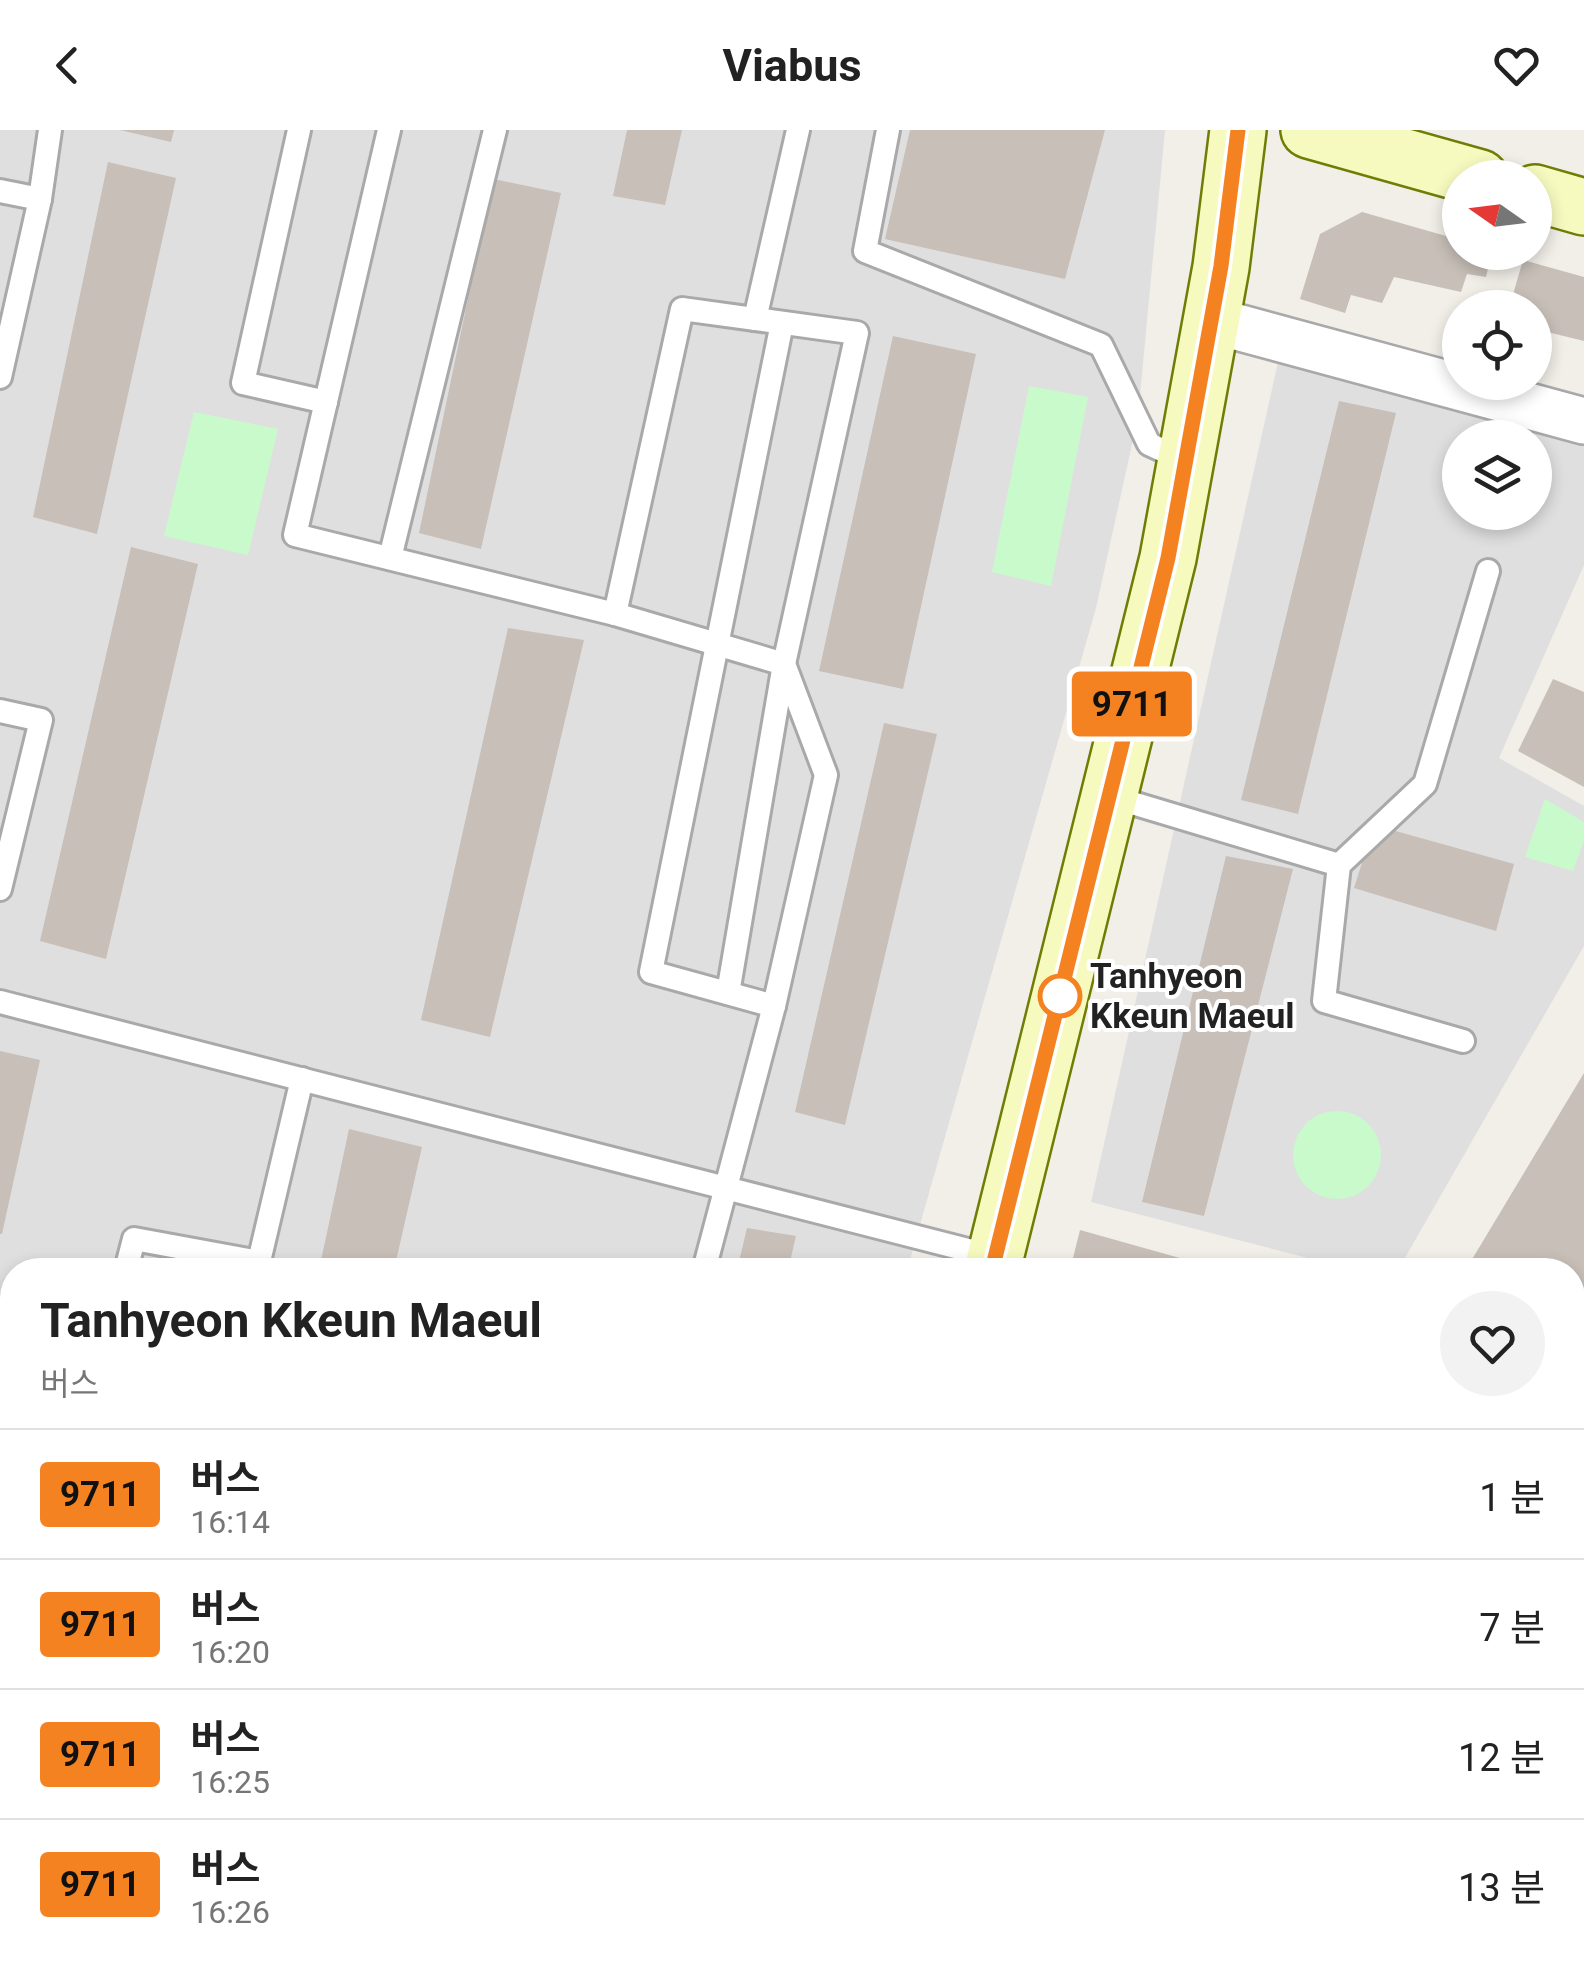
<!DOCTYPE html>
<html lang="ko">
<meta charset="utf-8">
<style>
:root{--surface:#fff;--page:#f2f2f2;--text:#222;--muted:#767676;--line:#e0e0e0}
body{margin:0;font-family:Roboto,"Noto Sans KR",sans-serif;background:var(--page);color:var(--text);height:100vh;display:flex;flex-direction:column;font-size:38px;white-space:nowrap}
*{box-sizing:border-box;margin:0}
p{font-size:32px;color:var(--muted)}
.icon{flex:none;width:55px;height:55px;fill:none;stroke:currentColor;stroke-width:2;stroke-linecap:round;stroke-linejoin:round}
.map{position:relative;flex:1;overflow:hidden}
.drawer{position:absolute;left:0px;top:1128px;width:1585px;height:712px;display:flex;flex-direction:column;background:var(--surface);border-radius:40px 40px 0 0;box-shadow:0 5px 15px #0003}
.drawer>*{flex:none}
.badge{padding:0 20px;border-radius:8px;font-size:35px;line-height:65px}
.needle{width:65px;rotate:284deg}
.controls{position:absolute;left:1442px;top:30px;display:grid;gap:20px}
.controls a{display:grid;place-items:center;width:110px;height:110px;border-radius:50%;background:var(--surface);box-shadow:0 5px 15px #0003;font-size:50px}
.map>.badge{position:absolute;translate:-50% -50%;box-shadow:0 0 0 5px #fff}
.round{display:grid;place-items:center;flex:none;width:105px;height:105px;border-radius:52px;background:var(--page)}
.overview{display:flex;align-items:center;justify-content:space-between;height:170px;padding:0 40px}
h1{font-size:48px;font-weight:700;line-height:75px}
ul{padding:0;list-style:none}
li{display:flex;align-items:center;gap:30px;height:130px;padding:0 40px;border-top:2px solid var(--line)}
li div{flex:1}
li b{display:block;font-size:38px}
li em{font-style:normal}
li .badge{min-width:110px;font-weight:700;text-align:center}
header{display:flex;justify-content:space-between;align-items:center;height:130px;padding:0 40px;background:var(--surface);font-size:45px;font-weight:700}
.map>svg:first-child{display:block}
</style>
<header><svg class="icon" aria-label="back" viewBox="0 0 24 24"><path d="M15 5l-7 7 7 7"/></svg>Viabus<svg class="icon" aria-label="heart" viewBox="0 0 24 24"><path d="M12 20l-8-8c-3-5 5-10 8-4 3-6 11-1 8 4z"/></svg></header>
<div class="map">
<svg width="1584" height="1838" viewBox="0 0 1584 1838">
<rect width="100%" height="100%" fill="#f2efe9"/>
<g fill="#e0dfdf" fill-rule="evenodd">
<polygon points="0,0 1165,0 1138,287 1096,478 907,1140 12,1140 12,1828 700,1828 697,1838 0,1838"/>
<path d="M1280,223L1584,308V435L1499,628L1584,676V816L1398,1140H1354L1091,1072ZM1460,308H1535V382H1460Z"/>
</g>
<g fill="#c8facc">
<polygon points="1029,256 1088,267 1051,456 992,442"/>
<polygon points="194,282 278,299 248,425 164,406"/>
<polygon points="1545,669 1584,692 1584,711 1573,741 1525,727"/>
<circle cx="1337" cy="1025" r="44"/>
</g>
<polygon fill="#e2e2e2" points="1573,1307 1584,1314 1584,1820 1572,1814"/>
<g fill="#c7bfb8">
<polygon points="120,0 174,0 171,12"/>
<polygon points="627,0 682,0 665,75 613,66"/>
<polygon points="910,0 1105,0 1065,149 885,109"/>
<polygon points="108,32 176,48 97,404 33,387"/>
<polygon points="493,49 561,63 481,419 419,403"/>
<polygon points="1362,82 1460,110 1460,122 1492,122 1486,147 1467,144 1461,162 1394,147 1382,173 1351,165 1345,183 1300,169 1320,104"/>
<polygon points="1523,130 1584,147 1584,211 1535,199 1535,178 1509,178"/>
<polygon points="893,206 976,224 903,559 819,541"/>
<polygon points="1339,271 1396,283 1298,684 1241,670"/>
<polygon points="131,417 198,434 106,829 40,811"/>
<polygon points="508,498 584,510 490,907 421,890"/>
<polygon points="1553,549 1584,562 1584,657 1518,621"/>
<polygon points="884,593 937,604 845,995 795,982"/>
<polygon points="1374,695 1514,734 1496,801 1354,758"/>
<polygon points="1226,726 1293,739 1204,1086 1142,1072"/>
<polygon points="0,921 40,930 2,1104 0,1104"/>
<polygon points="1584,943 1584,1200 1572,1193 1572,1140 1485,1140 1471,1131"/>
<polygon points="349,999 422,1017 394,1140 319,1140"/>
<polygon points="747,1098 796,1106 788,1140 737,1140"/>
<polygon points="1080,1100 1219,1139 1219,1140 1070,1140"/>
<polygon points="163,1828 226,1828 223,1838 161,1838"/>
<polygon points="557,1828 618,1828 616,1838 555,1838"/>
<polygon points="1024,1828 1484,1828 1502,1838 1041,1838"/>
</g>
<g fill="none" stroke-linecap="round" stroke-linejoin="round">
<defs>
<g id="service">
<polyline points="299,0 243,253 326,272"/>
<polyline points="389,0 295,405 615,484 784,534 826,645 774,876 704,1140"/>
<polyline points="888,0 865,121 1101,215 1149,314 1186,331"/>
<polyline points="0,61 40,69"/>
<polyline points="755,189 798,0"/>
<polyline points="0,247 40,69 50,0"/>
<polyline points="390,428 495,0"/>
<polyline points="615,484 682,179 857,203 784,534 728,863"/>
<polyline points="0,581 41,590 0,759"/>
<polyline points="1109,666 1339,735"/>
<polyline points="0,872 995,1127"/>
<polyline points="774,876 651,842 782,193"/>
<polyline points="1463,911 1324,871 1339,735 1425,654 1488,441"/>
<polyline points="126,1140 134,1109 259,1132"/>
<polyline points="257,1140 302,949"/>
<polyline points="1572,1284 1584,1291"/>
<polyline points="0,1671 12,1619"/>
<polyline points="0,1737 12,1741"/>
<polyline points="421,1828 454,1838"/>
<polyline points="997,1828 997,1836 1001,1838"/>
<polyline points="1558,1828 1576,1838"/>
<polyline points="495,1838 498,1828"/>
</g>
<polyline id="minor" points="1211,190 1584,291"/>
<g id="secondary">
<polyline points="1309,0 1480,48"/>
<polyline points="1535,63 1584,77"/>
<polyline points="992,1140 1168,428 1221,137 1238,0"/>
<polyline points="815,1838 818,1828"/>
</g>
</defs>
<use href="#service" stroke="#a9a9a9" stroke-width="28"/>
<use href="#minor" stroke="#a9a9a9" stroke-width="50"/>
<use href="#secondary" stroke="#707d05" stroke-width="60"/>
<use href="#service" stroke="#fff" stroke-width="22"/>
<use href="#minor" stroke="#fff" stroke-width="45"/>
<use href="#secondary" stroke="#f7fabf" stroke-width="55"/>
</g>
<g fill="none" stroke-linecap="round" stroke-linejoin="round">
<defs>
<polyline id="line" points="992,1140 1168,428 1221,136 1238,0"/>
</defs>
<use href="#line" stroke="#fff" stroke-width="22"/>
<use href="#line" stroke="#f58220" stroke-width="15"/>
</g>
<circle fill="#fff" stroke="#f58220" stroke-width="5" cx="1060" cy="866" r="20"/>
<g text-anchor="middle" stroke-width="8" stroke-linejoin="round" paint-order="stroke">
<g font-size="35" font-weight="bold" fill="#222" stroke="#fff" text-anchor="start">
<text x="1090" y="858">Tanhyeon<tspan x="1090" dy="40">Kkeun Maeul</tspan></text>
</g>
</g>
</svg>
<div class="controls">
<a><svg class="needle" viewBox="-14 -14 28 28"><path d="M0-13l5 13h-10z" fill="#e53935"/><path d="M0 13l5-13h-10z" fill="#767676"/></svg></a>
<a><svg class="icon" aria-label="locate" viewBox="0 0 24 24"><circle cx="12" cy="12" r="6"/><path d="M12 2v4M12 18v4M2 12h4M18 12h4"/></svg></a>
<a><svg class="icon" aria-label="layers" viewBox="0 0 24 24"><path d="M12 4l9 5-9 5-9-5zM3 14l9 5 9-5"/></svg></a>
</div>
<b class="badge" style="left:1132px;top:574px;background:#f58220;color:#111">9711</b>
<section class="drawer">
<div class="overview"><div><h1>Tanhyeon Kkeun Maeul</h1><p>버스</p></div><a class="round"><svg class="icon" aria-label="heart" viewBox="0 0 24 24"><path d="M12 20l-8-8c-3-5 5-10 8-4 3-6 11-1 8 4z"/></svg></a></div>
<ul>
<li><span class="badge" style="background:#f58220;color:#111">9711</span><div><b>버스</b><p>16:14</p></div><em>1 분</em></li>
<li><span class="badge" style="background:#f58220;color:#111">9711</span><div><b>버스</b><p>16:20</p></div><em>7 분</em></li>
<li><span class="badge" style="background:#f58220;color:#111">9711</span><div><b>버스</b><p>16:25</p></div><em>12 분</em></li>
<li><span class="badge" style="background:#f58220;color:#111">9711</span><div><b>버스</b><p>16:26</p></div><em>13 분</em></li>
</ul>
</section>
</div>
